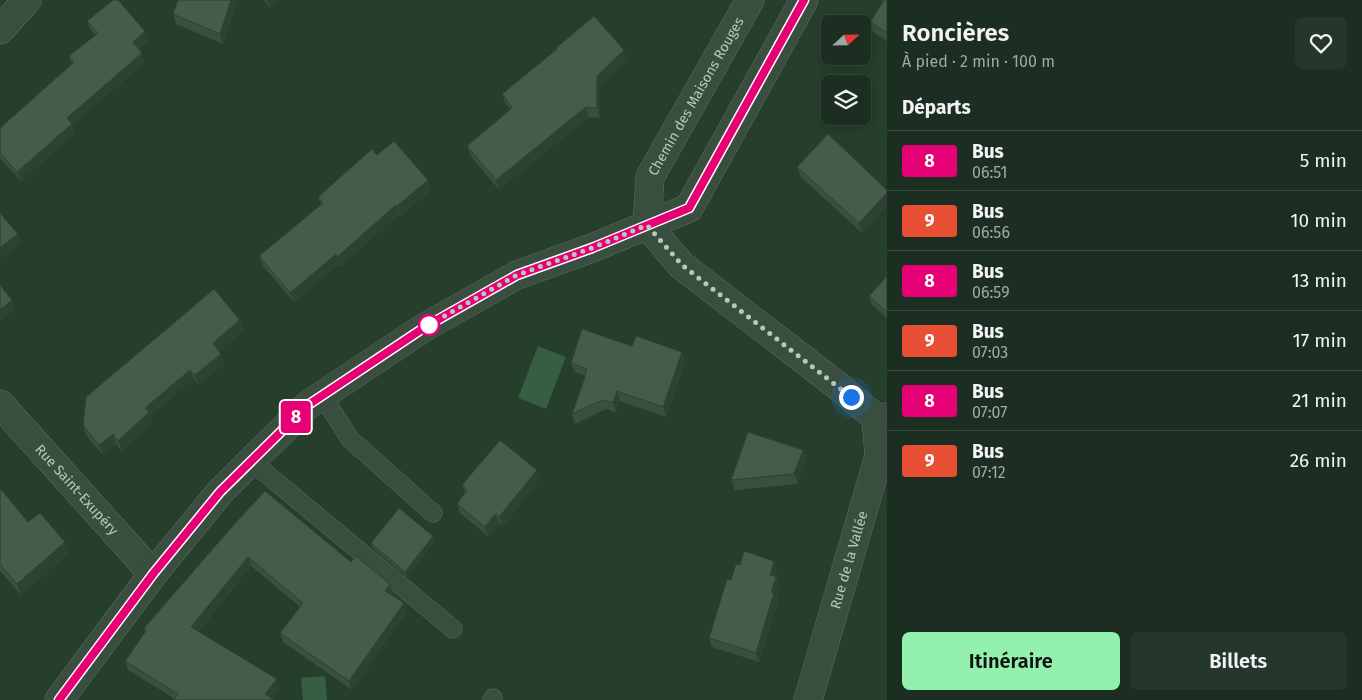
<!DOCTYPE html>
<html lang="fr">
<meta charset="utf-8">
<style>
:root{--surface:#1c2e21;--page:#25362a;--text:#f1f3f6;--muted:#a0a8a5;--line:#3a4a3f;--accent:#92f1ad}
body{margin:0;font-family:"Fira Sans",sans-serif;background:var(--page);color:var(--text);height:100vh;display:flex;flex-direction:column;font-size:19px;white-space:nowrap}
*{box-sizing:border-box;margin:0}
p{font-size:16px;color:var(--muted)}
.icon{flex:none;width:28px;height:28px;fill:none;stroke:currentColor;stroke-width:2;stroke-linecap:round;stroke-linejoin:round}
.map{position:relative;flex:1;overflow:hidden}
.sheet{display:flex;flex-direction:column;background:var(--surface);width:475px}
.sheet>*{flex:none}
.badge{padding:0 10px;border-radius:4px;font-size:18px;line-height:32px}
.needle{width:32px;rotate:68deg}
.tools{position:absolute;left:821px;top:15px;display:grid;gap:10px}
.tools a{display:grid;place-items:center;width:50px;height:50px;border-radius:8px;background:var(--surface);box-shadow:0 2px 8px #0003,0 0 0 1px var(--line);font-size:25px}
.you{position:absolute;width:25px;height:25px;margin:-12px;border:4px solid #fff;border-radius:50%;background:#1a73e8;box-shadow:0 0 0 8px #1a73e833}
.map>.badge{position:absolute;translate:-50% -50%;box-shadow:0 0 0 2px #fff}
h2{padding:0 15px;font-size:19px;line-height:45px}
.round{display:grid;place-items:center;flex:none;width:52px;height:52px;border-radius:8px;background:var(--page)}
.overview{display:flex;align-items:center;justify-content:space-between;height:85px;padding:0 15px}
h1{font-size:24px;font-weight:600;line-height:38px}
.cta{display:flex;gap:10px;margin-top:auto;padding:10px 15px}
.cta a{flex:1;height:58px;border-radius:8px;background:var(--accent);color:#111;font-size:20px;font-weight:600;line-height:58px;text-align:center}
.cta a+a{background:var(--page);color:var(--text)}
ul{padding:0;list-style:none}
li{display:flex;align-items:center;gap:15px;height:60px;padding:0 15px;border-top:1px solid var(--line)}
li div{flex:1}
li b{display:block;font-size:19px}
li em{font-style:normal}
li .badge{min-width:55px;font-weight:700;text-align:center}
main{display:flex;flex:1;min-height:0}
.map>svg:first-child{display:block}
</style>
<main>
<div class="map">
<svg width="887" height="700" viewBox="0 0 887 700">
<rect width="100%" height="100%" fill="#263e2c"/>
<g fill="#365e41">
<polygon points="538,346 566,357 546,409 518,398"/>
<polygon points="325,676 327,700 303,700 301,678"/>
</g>
<g fill="none" stroke-linecap="round" stroke-linejoin="round">
<defs>
<g id="lane">
<polyline points="322,395 350,439 433,513"/>
<polyline points="251,461 453,629"/>
<polyline points="492,700 493,698"/>
</g>
<g id="street">
<polyline points="0,30 27,0"/>
<polyline points="647,225 681,265 838,386 876,418 887,417"/>
<path id="s1" d="M647,225L650,177L750,0"/>
<path id="s2" d="M0,404L153,574"/>
<polyline points="59,700 153,574 220,492 308,405 425,327 517,275 592,248 689,208 804,0"/>
<path id="s3" d="M808,700L879,456L876,418"/>
</g>
</defs>
<use href="#lane" stroke="#5b6e60" stroke-width="19"/>
<use href="#street" stroke="#5b6e60" stroke-width="29"/>
<use href="#lane" stroke="#3a4e3f" stroke-width="18"/>
<use href="#street" stroke="#3a4e3f" stroke-width="28"/>
</g>
<g fill="#3a503f">
<polygon points="178,0 238,0 223,44 176,24 173,14"/>
<polygon points="264,0 280,0 270,8"/>
<polygon points="887,0 887,41 873,32 870,22"/>
<polygon points="87,21 149,41 139,49 142,53 145,62 72,125 75,133 21,181 0,158 0,128 72,64 69,56 96,36 91,30"/>
<polygon points="628,60 600,86 600,118 589,117 499,190 471,156 467,146 510,110 505,103 502,94"/>
<polygon points="797,167 887,190 887,206 862,233 801,177"/>
<polygon points="428,180 431,190 401,216 399,214 341,266 339,264 294,302 263,266 259,256 321,204 318,197"/>
<polygon points="887,276 887,318 872,305 869,296"/>
<polygon points="240,320 244,330 219,351 221,354 225,363 199,385 194,379 150,416 152,422 122,451 116,444 103,455 86,435 83,425"/>
<polygon points="632,346 685,362 666,417 620,401 616,413 606,409 575,424 572,414 585,376 575,372 571,363"/>
<polygon points="803,450 806,459 798,484 735,490 731,480"/>
<polygon points="540,479 503,527 499,523 489,537 460,513 457,504 465,493 462,485"/>
<polygon points="0,488 28,522 65,542 69,553 21,595 0,571"/>
<polygon points="238,520 351,562 390,584 393,593 392,595 404,603 407,612 352,690 283,642 280,633 300,607 251,566 198,632 280,688 272,699 175,699 128,670 125,661 145,632 144,628"/>
<polygon points="435,541 407,577 373,548 371,543"/>
<polygon points="740,565 777,571 776,576 780,586 776,597 778,602 759,662 712,647 709,638 731,580"/>
</g>
<g fill="#2f4133">
<polygon points="231,0 238,0 223,44 220,34"/>
<polygon points="267,0 280,0 270,8"/>
<polygon points="145,31 149,41 136,51 133,42"/>
<polygon points="624,50 628,60 600,86 600,118 597,108 597,76"/>
<polygon points="142,53 145,62 72,125 75,133 21,181 17,172 67,118"/>
<polygon points="586,107 589,117 499,190 496,180"/>
<polygon points="428,180 431,190 401,216 397,206"/>
<polygon points="887,193 887,206 862,233 859,223"/>
<polygon points="396,205 399,214 341,266 337,257"/>
<polygon points="18,234 21,243 0,260 0,248"/>
<polygon points="336,254 339,264 294,302 290,293"/>
<polygon points="12,300 16,309 0,323 0,310"/>
<polygon points="240,320 244,330 216,353 213,343"/>
<polygon points="682,352 685,362 666,417 663,407"/>
<polygon points="221,354 225,363 199,385 195,375"/>
<polygon points="190,370 194,379 150,416 152,422 122,451 118,441 145,408"/>
<polygon points="617,391 620,401 616,413 613,403"/>
<polygon points="113,434 116,444 103,455 99,445"/>
<polygon points="803,450 806,459 798,484 794,474"/>
<polygon points="537,470 540,479 503,527 499,517"/>
<polygon points="495,514 499,523 489,537 485,527"/>
<polygon points="433,536 435,541 407,577 405,572"/>
<polygon points="65,542 69,553 21,595 17,584"/>
<polygon points="248,557 251,566 194,636 191,627"/>
<polygon points="774,561 777,571 774,584 770,575"/>
<polygon points="776,577 780,586 776,597 778,602 759,662 756,653 771,592"/>
<polygon points="390,584 393,593 388,600 385,591"/>
<polygon points="404,603 407,612 352,690 349,681"/>
<polygon points="277,679 280,688 271,700 265,694"/>
</g>
<g fill="#435d49" stroke="#2f4133">
<polygon points="113,0 118,0 145,31 133,42 142,53 67,118 72,124 17,172 0,153 0,128 74,62 69,56 98,33 87,21"/>
<polygon points="178,0 231,0 220,34 173,14"/>
<polygon points="884,0 887,0 887,33 870,22"/>
<polygon points="594,16 624,50 597,76 597,108 586,107 496,180 467,146 512,108 502,94 557,49 556,48"/>
<polygon points="828,134 887,190 887,193 859,223 797,167"/>
<polygon points="394,141 428,180 397,206 396,205 337,257 336,254 290,293 259,256 323,203 318,197 372,149 377,155"/>
<polygon points="0,213 18,234 0,248"/>
<polygon points="887,276 887,312 869,296"/>
<polygon points="0,285 12,300 0,310"/>
<polygon points="214,289 240,320 213,343 221,354 195,375 190,370 145,408 149,412 118,441 113,434 99,445 83,425 86,397"/>
<polygon points="582,329 632,346 636,336 682,352 663,407 617,391 613,403 602,400 572,414 584,380 587,369 571,363"/>
<polygon points="748,432 803,450 794,474 731,480"/>
<polygon points="500,440 537,470 499,517 495,514 485,527 457,504 467,490 462,485"/>
<polygon points="0,488 28,522 40,513 65,542 17,584 0,564"/>
<polygon points="265,491 351,562 356,556 390,584 385,591 404,603 349,681 280,633 303,603 248,557 191,627 277,679 265,694 274,700 174,700 178,694 125,661 146,631 144,628 238,520"/>
<polygon points="399,508 433,536 405,572 371,543"/>
<polygon points="744,551 774,561 770,575 776,577 771,592 774,593 756,653 709,638 727,579 731,580 736,564 740,565"/>
</g>
<g fill="none" stroke-linecap="round" stroke-linejoin="round">
<defs>
<polyline id="line" points="59,700 153,574 220,492 308,405 425,327 517,275 592,248 689,208 804,0"/>
</defs>
<use href="#line" stroke="#fff" stroke-width="11"/>
<use href="#line" stroke="#e50076" stroke-width="8"/>
<polyline stroke="#b6c9bb" stroke-width="5" stroke-dasharray="0 9" points="429,325 425,327 517,275 592,248 647,225 682,265 851,397"/>
</g>
<circle fill="#fff" stroke="#e50076" stroke-width="2.5" cx="429" cy="325" r="10"/>
<g text-anchor="middle" stroke-width="4.5" stroke-linejoin="round" paint-order="stroke">
<g font-size="14" fill="#b6c9bb" stroke="#1f3324">
<text dy="5" stroke="none"><textPath href="#s1" startOffset="141">Chemin des Maisons Rouges</textPath></text>
<text dy="5" stroke="none"><textPath href="#s2" startOffset="115">Rue Saint-Exupéry</textPath></text>
<text dy="5" stroke="none"><textPath href="#s3" startOffset="146">Rue de la Vallée</textPath></text>
</g>
</g>
</svg>
<div class="tools">
<a><svg class="needle" viewBox="-14 -14 28 28"><path d="M0-13l5 13h-10z" fill="#e53935"/><path d="M0 13l5-13h-10z" fill="#a0a8a5"/></svg></a>
<a><svg class="icon" aria-label="layers" viewBox="0 0 24 24"><path d="M12 4l9 5-9 5-9-5zM3 14l9 5 9-5"/></svg></a>
</div>
<div class="you" style="left:851px;top:397px"></div>
<b class="badge" style="left:296px;top:417px;background:#e50076;color:#fff">8</b>
</div>
<section class="sheet">
<div class="overview"><div><h1>Roncières</h1><p>À pied · 2 min · 100 m</p></div><a class="round"><svg class="icon" aria-label="heart" viewBox="0 0 24 24"><path d="M12 20l-8-8c-3-5 5-10 8-4 3-6 11-1 8 4z"/></svg></a></div>
<h2>Départs</h2>
<ul>
<li><span class="badge" style="background:#e50076;color:#fff">8</span><div><b>Bus</b><p>06:51</p></div><em>5 min</em></li>
<li><span class="badge" style="background:#e94f35;color:#fff">9</span><div><b>Bus</b><p>06:56</p></div><em>10 min</em></li>
<li><span class="badge" style="background:#e50076;color:#fff">8</span><div><b>Bus</b><p>06:59</p></div><em>13 min</em></li>
<li><span class="badge" style="background:#e94f35;color:#fff">9</span><div><b>Bus</b><p>07:03</p></div><em>17 min</em></li>
<li><span class="badge" style="background:#e50076;color:#fff">8</span><div><b>Bus</b><p>07:07</p></div><em>21 min</em></li>
<li><span class="badge" style="background:#e94f35;color:#fff">9</span><div><b>Bus</b><p>07:12</p></div><em>26 min</em></li>
</ul>
<div class="cta"><a>Itinéraire</a><a>Billets</a></div>
</section>
</main>
